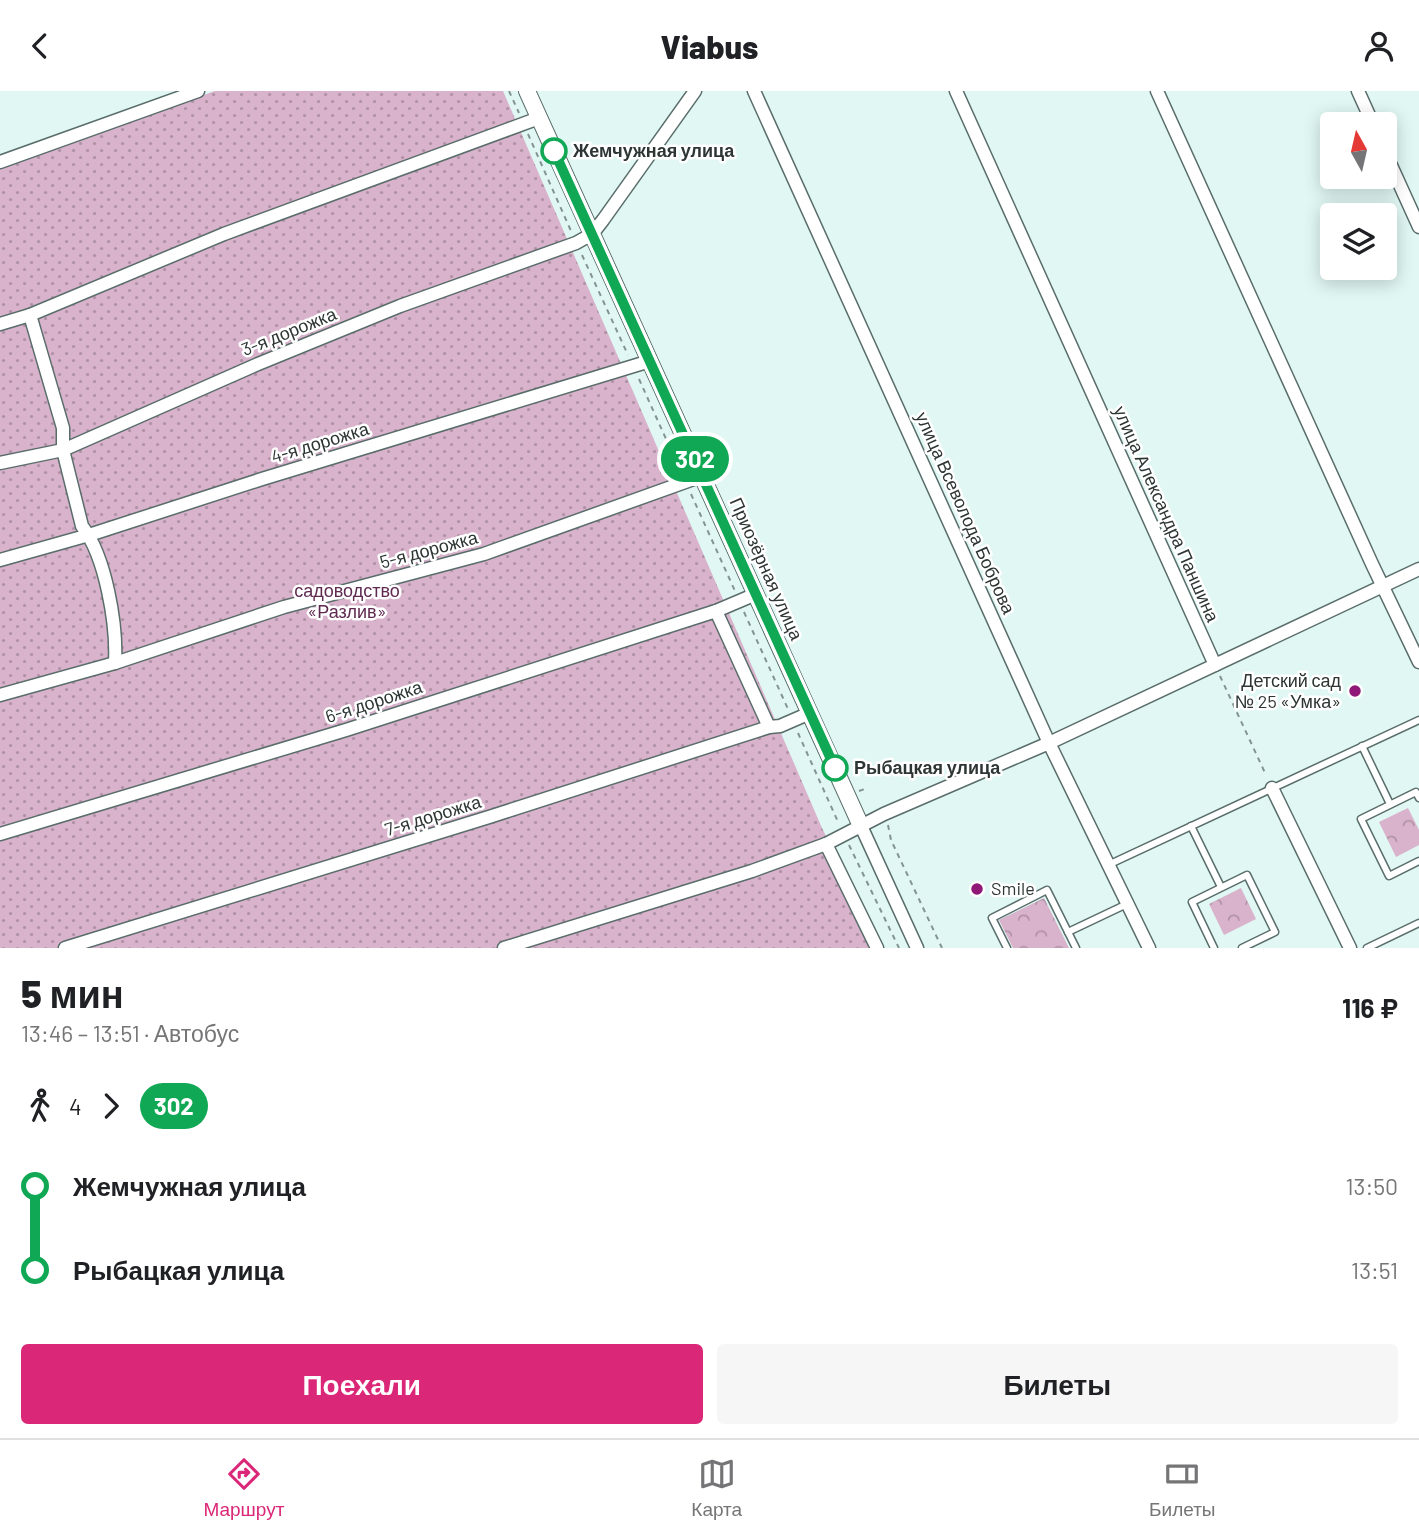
<!DOCTYPE html>
<html lang="ru">
<meta charset="utf-8">
<style>
:root{--surface:#fff;--page:#f6f6f6;--text:#202124;--muted:#757577;--line:#e0e0e0;--accent:#db2777}
body{margin:0;font-family:Barlow,sans-serif;background:var(--page);color:var(--text);height:100vh;display:flex;flex-direction:column;font-size:26px;white-space:nowrap}
*{box-sizing:border-box;margin:0}
p{font-size:23px;color:var(--muted)}
.icon{flex:none;width:38px;height:38px;fill:none;stroke:currentColor;stroke-width:2;stroke-linecap:round;stroke-linejoin:round}
.map{position:relative;height:857px;overflow:hidden}
.side{display:flex;flex-direction:column;background:var(--surface);flex:1}
.side>*{flex:none}
.badge{padding:0 14px;border-radius:23px;font-size:24px;line-height:46px}
.needle{width:46px;rotate:352deg}
.fabs{position:absolute;left:1320px;top:21px;display:grid;gap:14px}
.fabs a{display:grid;place-items:center;width:77px;height:77px;border-radius:7px;background:var(--surface);box-shadow:0 4px 18px #0003;font-size:35px}
.map>.badge{position:absolute;translate:-50% -50%;box-shadow:0 0 0 4px #fff}
.legs{display:flex;align-items:center;gap:10px;height:77px;padding:0 21px;font-size:23px}
.legs p{margin-inline-start:auto}
.head{display:flex;align-items:center;justify-content:space-between;height:119px;padding:0 21px}
h1{font-size:38px;font-weight:800;line-height:52px}
.primary-button{display:flex;gap:14px;margin-top:auto;padding:14px 21px}
.primary-button a{flex:1;height:80px;border-radius:7px;background:var(--accent);color:#fff;font-size:28px;font-weight:800;line-height:80px;text-align:center}
.primary-button a+a{background:var(--page);color:var(--text)}
ul{padding:0 21px;list-style:none}
li{display:flex;align-items:center;gap:24px;height:84px;font-size:26px}
li i{display:grid;place-items:center;width:10px;height:100%;margin:0 9px;background:currentColor}
li i::after{content:'';width:18px;height:18px;margin:-9px;border:5px solid;border-radius:50%;background:var(--surface)}
li p{margin-inline-start:auto}
li:first-child i{background:linear-gradient(#0000 50%,currentColor 0)}
li:last-child i{background:linear-gradient(currentColor 50%,#0000 0)}
header{display:flex;justify-content:space-between;align-items:center;height:91px;padding:0 21px;background:var(--surface);font-size:32px;font-weight:800}
.tabs{display:flex;justify-content:space-around;align-items:center;height:98px;border-top:2px solid var(--line);background:var(--surface);font-size:19px;color:var(--muted)}
.tabs a{display:grid;justify-items:center;gap:4px}
.tabs .current{color:var(--accent)}
.map>svg:first-child{display:block}
</style>
<header><svg class="icon" aria-label="back" viewBox="0 0 24 24"><path d="M15 5l-7 7 7 7"/></svg>Viabus<svg class="icon" aria-label="person" viewBox="0 0 24 24"><circle cx="12" cy="8" r="4"/><path d="M4 21q1-7 8-7t8 7"/></svg></header>
<div class="map">
<svg width="1419" height="857" viewBox="0 0 1419 857">
<defs>
<pattern id="forest-crowns" width="20" height="18" patternUnits="userSpaceOnUse" patternTransform="scale(1.75)"><rect width="20" height="18" fill="#d9b2cb"/><path d="M2 6a3 3 0 1 1 6 0M12 15a3 3 0 1 1 6 0" fill="none" stroke="#b092a6"/></pattern>
<pattern id="garden-dots" width="8" height="8" patternUnits="userSpaceOnUse" patternTransform="scale(1.75)"><rect width="8" height="8" fill="#d9b2cb"/><path d="M2 2h.1M6 6h.1" fill="none" stroke="#b092a6" stroke-width="1.8" stroke-linecap="round"/></pattern>
</defs>
<rect width="100%" height="100%" fill="#e0f7f3"/>
<g fill="url(#forest-crowns)">
<polygon points="1408,717 1419,739 1419,754 1396,766 1379,731"/>
<polygon points="1241,797 1256,828 1224,844 1209,813"/>
<polygon points="1044,807 1069,857 1013,857 999,829"/>
</g>
<polygon fill="url(#garden-dots)" points="215,0 503,0 822,737 881,857 0,857 0,76"/>
<g fill="none" stroke-linecap="round" stroke-linejoin="round">
<defs>
<g id="lane">
<polyline points="1362,655 1390,713"/>
<polyline points="1419,707 1416,701 1361,728 1389,785 1419,770"/>
<polyline points="1191,735 1221,796"/>
<polyline points="1108,774 1419,629"/>
<polyline points="1068,841 1127,813"/>
<polyline points="1007,857 992,827 1047,799 1076,857"/>
<polyline points="1214,857 1192,811 1247,784 1275,841 1242,857"/>
<polyline points="1367,857 1419,832"/>
</g>
<g id="street">
<polyline points="754,0 1049,652 1149,857"/>
<polyline points="956,0 1215,574"/>
<polyline points="1157,0 1372,473 1419,571"/>
<polyline points="1358,0 1373,33"/>
<polyline points="1384,59 1419,136"/>
<polyline points="0,71 198,0"/>
<path d="M30,224L63,337V359L82,435C106,466 117,534 115,572"/>
<polyline points="0,233 30,224 224,143 539,27"/>
<polyline points="0,372 63,359 258,273 400,215 576,152 592,143 603,129 695,0"/>
<polyline points="0,469 89,444 262,388 650,270"/>
<polyline points="716,520 769,636"/>
<polyline points="0,604 115,572 284,516 484,463 702,385"/>
<polyline points="1272,697 1350,857"/>
<polyline points="861,735 917,857"/>
<polyline points="0,743 346,639 716,520 756,503"/>
<polyline points="826,753 877,857"/>
<polyline points="65,857 489,726 769,636 780,635 810,622"/>
<polyline points="504,857 752,780 826,753 884,723 1049,652 1419,478"/>
</g>
<polyline id="secondary" points="527,0 861,735"/>
</defs>
<use href="#lane" stroke="#596d6a" stroke-width="9"/>
<use href="#street" stroke="#596d6a" stroke-width="15"/>
<use href="#secondary" stroke="#596d6a" stroke-width="18"/>
<g stroke="#849491" stroke-width="2" stroke-dasharray="5 5" stroke-linecap="butt">
<polyline points="509,0 519,22"/>
<polyline points="528,43 571,140"/>
<polyline points="582,164 628,264"/>
<polyline points="639,288 680,379"/>
<polyline points="691,403 735,500"/>
<polyline points="744,521 788,618"/>
<polyline points="1220,585 1266,684"/>
<polyline points="798,642 839,733"/>
<polyline points="859,700 865,698"/>
<polyline points="888,734 891,749 942,857"/>
<polyline points="849,754 899,857"/>
</g>
<use href="#lane" stroke="#fff" stroke-width="6"/>
<use href="#street" stroke="#fff" stroke-width="12"/>
<use href="#secondary" stroke="#fff" stroke-width="16"/>
</g>
<g fill="none" stroke-linecap="round" stroke-linejoin="round">
<defs>
<polyline id="line-1" points="554,60 835,677"/>
</defs>
<use href="#line-1" stroke="#fff" stroke-width="16"/>
<use href="#line-1" stroke="#10a855" stroke-width="10"/>
</g>
<g fill="#fff" stroke="#10a855" stroke-width="3.5">
<circle cx="554" cy="60" r="12"/>
<circle cx="835" cy="677" r="12"/>
</g>
<g fill="#901876" stroke="#fff" stroke-width="2.5">
<circle cx="1355" cy="600" r="7"/>
<circle cx="977" cy="798" r="7"/>
</g>
<g text-anchor="middle" stroke-width="5" stroke-linejoin="round" paint-order="stroke">
<g font-size="18" font-weight="bold" fill="#2d3634" stroke="#fff" text-anchor="start">
<text x="573" y="66">Жемчужная улица</text>
<text x="854" y="683">Рыбацкая улица</text>
</g>
<g font-size="18" fill="#2d3634" stroke="#fff">
<text transform="translate(289 241) rotate(-22)" y="6">3-я дорожка</text>
<text transform="translate(320 352) rotate(-17)" y="6">4-я дорожка</text>
<text transform="translate(965 422) rotate(66)" y="6">улица Всеволода Боброва</text>
<text transform="translate(1166 423) rotate(66)" y="6">улица Александра Паншина</text>
<text transform="translate(429 459) rotate(-15)" y="6">5-я дорожка</text>
<text transform="translate(766 478) rotate(66)" y="6">Приозёрная улица</text>
<text transform="translate(374 611) rotate(-18)" y="6">6-я дорожка</text>
<text transform="translate(433 725) rotate(-17)" y="6">7-я дорожка</text>
</g>
<g font-size="18" fill="#5f2a50" stroke="#fff">
<text x="347" y="506">садоводство<tspan x="347" dy="21">«Разлив»</tspan></text>
</g>
<g font-size="18" fill="#2d3634" stroke="#fff" text-anchor="end">
<text x="1341" y="596">Детский сад<tspan x="1341" dy="21">№ 25 «Умка»</tspan></text>
<text x="991" y="804" text-anchor="start">Smile</text>
</g>
</g>
</svg>
<div class="fabs">
<a><svg class="needle" viewBox="-14 -14 28 28"><path d="M0-13l5 13h-10z" fill="#e53935"/><path d="M0 13l5-13h-10z" fill="#757577"/></svg></a>
<a><svg class="icon" aria-label="layers" viewBox="0 0 24 24"><path d="M12 4l9 5-9 5-9-5zM3 14l9 5 9-5"/></svg></a>
</div>
<b class="badge" style="left:695px;top:368px;background:#10a855;color:#fff">302</b>
</div>
<section class="side">
<div class="head"><div><h1>5 мин</h1><p>13:46 – 13:51 · Автобус</p></div><b>116 ₽</b></div>
<div class="legs"><svg class="icon" aria-label="walk" viewBox="0 0 24 24"><circle cx="13" cy="4" r="2"/><path d="M13 8l-2 6 4 7M11 14l-3 7M7 12l3-4h3l4 4"/></svg>4<svg class="icon" aria-label="forward" viewBox="0 0 24 24"><path d="M9 5l7 7-7 7"/></svg><b class="badge" style="background:#10a855;color:#fff">302</b></div>
<ul>
<li><i style="color:#10a855"></i><b>Жемчужная улица</b><p>13:50</p></li>
<li><i style="color:#10a855"></i><b>Рыбацкая улица</b><p>13:51</p></li>
</ul>
<div class="primary-button"><a>Поехали</a><a>Билеты</a></div>
</section>
<nav class="tabs">
<a class="current"><svg class="icon" aria-label="directions" viewBox="0 0 24 24"><path d="M12 3l9 9-9 9-9-9zM9 14v-3h6M13 9l2 2-2 2"/></svg>Маршрут</a>
<a><svg class="icon" aria-label="map" viewBox="0 0 24 24"><path d="M3 6l6-2 6 2 6-2v14l-6 2-6-2-6 2zM9 4v14M15 6v14"/></svg>Карта</a>
<a><svg class="icon" aria-label="tickets" viewBox="0 0 24 24"><path d="M3 7h18v10H3zM15 7v10"/></svg>Билеты</a>
</nav>
